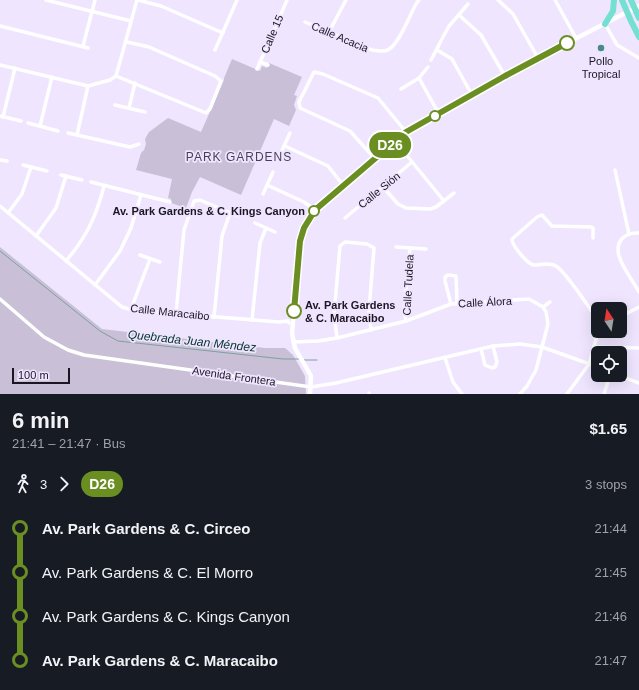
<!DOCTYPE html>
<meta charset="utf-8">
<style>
:root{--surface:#171b24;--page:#242831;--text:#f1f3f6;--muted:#9ea1a6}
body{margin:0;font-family:Helvetica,sans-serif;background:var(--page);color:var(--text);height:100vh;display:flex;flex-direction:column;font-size:15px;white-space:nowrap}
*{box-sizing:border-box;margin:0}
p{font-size:13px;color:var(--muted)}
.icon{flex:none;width:22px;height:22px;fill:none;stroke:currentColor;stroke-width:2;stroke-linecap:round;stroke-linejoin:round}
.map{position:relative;height:394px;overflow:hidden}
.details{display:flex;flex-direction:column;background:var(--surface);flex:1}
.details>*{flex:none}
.badge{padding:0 8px;border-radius:13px;font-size:14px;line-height:26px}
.needle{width:26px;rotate:348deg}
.fabs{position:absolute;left:591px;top:302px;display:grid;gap:8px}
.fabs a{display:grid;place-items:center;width:36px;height:36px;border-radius:6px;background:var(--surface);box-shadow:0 4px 16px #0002;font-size:20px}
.scale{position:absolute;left:12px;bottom:10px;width:58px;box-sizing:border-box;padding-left:4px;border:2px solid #1b1722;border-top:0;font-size:11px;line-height:14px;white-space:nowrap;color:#1b1722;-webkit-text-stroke:3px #efe5ff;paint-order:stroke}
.map>.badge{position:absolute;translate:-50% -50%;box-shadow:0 0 0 2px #fff}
.legs{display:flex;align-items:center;gap:6px;height:44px;padding:0 12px;font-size:13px}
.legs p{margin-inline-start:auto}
.headline{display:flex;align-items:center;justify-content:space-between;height:68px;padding:0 12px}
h1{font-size:22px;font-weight:700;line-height:30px}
ul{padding:0 12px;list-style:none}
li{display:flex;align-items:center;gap:14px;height:44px;font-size:15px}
li i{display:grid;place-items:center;width:6px;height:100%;margin:0 5px;background:currentColor}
li i::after{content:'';width:10px;height:10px;margin:-5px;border:3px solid;border-radius:50%;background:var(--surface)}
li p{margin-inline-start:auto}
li:first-child i{background:linear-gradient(#0000 50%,currentColor 0)}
li:last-child i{background:linear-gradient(currentColor 50%,#0000 0)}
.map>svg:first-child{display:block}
</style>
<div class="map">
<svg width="639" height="394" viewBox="0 0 639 394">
<rect width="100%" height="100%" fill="#efe5ff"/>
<g fill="#c9c0d7">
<polygon points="232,59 260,71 262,66 267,68 269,63 302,77 294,95 297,96 294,105 296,110 289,126 274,119 241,195 200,177 192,192 186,208 171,203 171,199 168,198 172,179 136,170 141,153 144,150 146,144 145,139 149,132 168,118 201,132 224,80 224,78"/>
<polygon points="0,247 102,329 265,348 285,348 293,355 305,376 306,394 0,394"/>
</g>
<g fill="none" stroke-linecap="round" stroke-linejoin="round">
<g stroke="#7da09c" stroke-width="1">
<polyline points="0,251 100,331 118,341 283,359 300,359"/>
<polyline points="303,360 317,360"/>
</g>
<g stroke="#fff" stroke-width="3.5">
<polyline points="46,0 131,21"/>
<polyline points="138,0 161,6 223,33"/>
<polyline points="498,0 513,14 538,58"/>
<polyline points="555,0 576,38"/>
<polyline points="459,15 481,35 505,76"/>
<path d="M305,22L372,50C378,51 382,52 388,50C399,44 410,15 416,4L419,0"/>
<polyline points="605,24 617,45 639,58"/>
<polyline points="0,26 88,48"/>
<polyline points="329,32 346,0"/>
<polyline points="443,37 449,26 468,4"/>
<polyline points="83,46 95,0"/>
<polyline points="215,50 237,0"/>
<polyline points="437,50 452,59 472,95"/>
<polyline points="431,60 442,39"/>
<polyline points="260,62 268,65"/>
<polyline points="0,65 88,86 110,80 116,76 206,113 210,109 221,81 215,76 149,47 127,42"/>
<polyline points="257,69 287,0"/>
<polyline points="116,76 137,0"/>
<polyline points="419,78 439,114"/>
<polyline points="401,89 419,78 428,67"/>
<polyline points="115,105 145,112"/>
<polyline points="129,108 135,83"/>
<polyline points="0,116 21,121"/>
<polyline points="3,117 15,68"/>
<polyline points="28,123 58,131"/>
<polyline points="40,126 52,77"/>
<polyline points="68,133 130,147 139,144"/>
<polyline points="77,135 88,86"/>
<polyline points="395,141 444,201"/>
<polyline points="285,146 328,166 343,185"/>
<polyline points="278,159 290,133"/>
<polyline points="375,159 350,131 300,108 299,102 314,72 323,74 378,98 406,132"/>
<polyline points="0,160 7,161"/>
<polyline points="23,165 47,171"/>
<polyline points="615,170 629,234"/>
<polyline points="61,175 82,180"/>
<polyline points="91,182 170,202"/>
<polyline points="267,185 304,202 315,210"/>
<polyline points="383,187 398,204 406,208 430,209 436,207 454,193"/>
<polyline points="263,194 273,172"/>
<polyline points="0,206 122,307 132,310 279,322 288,321 289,323"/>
<polyline points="8,213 22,194 31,167"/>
<polyline points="345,218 412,162"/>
<polyline points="255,223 275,232"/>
<path d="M639,233C625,232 615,241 619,256C622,267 633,281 639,292"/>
<polyline points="36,236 56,208 66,176"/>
<path d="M593,238V228L591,227L552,226L542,215L537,217L512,239V241C514,247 528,265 534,265C541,265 549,262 556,266C567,273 589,308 598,320"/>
<polyline points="396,247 426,249"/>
<polyline points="140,255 160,262"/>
<path d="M66,261C87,236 96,217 104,186"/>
<polyline points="95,285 120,251 131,228 141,195"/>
<polyline points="0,299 44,337 68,350 84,355 311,387 336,383 493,346 520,344 542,347 598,367"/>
<polyline points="451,304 445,281 445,277 448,275 456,276 457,303"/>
<polyline points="543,307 550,302"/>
<polyline points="131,309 150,259"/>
<polyline points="176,313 184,230 194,201 200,200 238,216"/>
<polyline points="214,317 222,236 230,213"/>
<polyline points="620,317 639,307"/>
<polyline points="252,320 260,243 266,228"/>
<polyline points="406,321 404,311 410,248"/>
<polyline points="337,338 334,315 340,246 345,242 367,244 374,248 369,310 371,330"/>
<polyline points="293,342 318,341 337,338 406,321 451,304 529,299 543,307 546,312 548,324 536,370 527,386 520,394"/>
<polyline points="594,347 639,348"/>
<polyline points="481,349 485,365 492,368 495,367 497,362 493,346"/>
<polyline points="445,358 453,382 462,394"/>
<polyline points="618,375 639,383"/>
<polyline points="369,393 369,394"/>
<polyline points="567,394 589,364 597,336 601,331"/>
<polyline points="604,394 610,375"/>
</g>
<polyline stroke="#fff" stroke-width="4.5" points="310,394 311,376 295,348 292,333 300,241 304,228 315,210 406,132 538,58 639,6"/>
<g stroke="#74e0d2" stroke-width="6">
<polyline points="622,0 631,21 639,37"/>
<polyline points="631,0 639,18"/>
<polyline points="605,24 613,11 614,0"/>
</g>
</g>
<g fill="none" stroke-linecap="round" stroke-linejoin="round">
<defs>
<polyline id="line-1" points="294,311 300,241 304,228 315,210 406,132 505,76 567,43"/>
</defs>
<use href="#line-1" stroke="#fff" stroke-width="9"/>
<use href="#line-1" stroke="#6b8e23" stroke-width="6"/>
</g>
<g fill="#fff" stroke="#6b8e23" stroke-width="2">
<circle cx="567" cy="43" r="7"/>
<circle cx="435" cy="116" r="5"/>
<circle cx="314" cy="211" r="5"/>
<circle cx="294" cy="311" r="7"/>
</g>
<circle fill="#478c82" stroke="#efe5ff" stroke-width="1.5" cx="601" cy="48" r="4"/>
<g text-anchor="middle" stroke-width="3.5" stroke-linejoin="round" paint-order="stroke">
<g font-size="11" fill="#1b1722" stroke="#efe5ff">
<text transform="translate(272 34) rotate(-67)" y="4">Calle 15</text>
<text transform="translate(340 37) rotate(23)" y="4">Calle Acacia</text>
<text transform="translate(379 190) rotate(-39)" y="4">Calle Sión</text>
<text transform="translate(408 285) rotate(-87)" y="4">Calle Tudela</text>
<text transform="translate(485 302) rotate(-3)" y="4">Calle Álora</text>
<text transform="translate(170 312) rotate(6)" y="4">Calle Maracaibo</text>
<text transform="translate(234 376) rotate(8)" y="4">Avenida Frontera</text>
</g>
<g font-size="11" fill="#1b1722" stroke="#efe5ff">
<text x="601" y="65">Pollo<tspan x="601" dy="13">Tropical</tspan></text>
</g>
<g font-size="11" font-weight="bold" fill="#1b1722" stroke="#efe5ff" text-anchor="end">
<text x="305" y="215">Av. Park Gardens &amp; C. Kings Canyon</text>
<text x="305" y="309" text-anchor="start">Av. Park Gardens<tspan x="305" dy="13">&amp; C. Maracaibo</tspan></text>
</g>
<g font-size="12" letter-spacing="1" fill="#4a3f59" stroke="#efe5ff">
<text x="239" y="161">PARK GARDENS</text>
</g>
<g font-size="12" font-style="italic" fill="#00322c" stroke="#efe5ff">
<text transform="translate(192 341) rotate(6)" y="4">Quebrada Juan Méndez</text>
</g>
</g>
</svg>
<div class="fabs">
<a><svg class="needle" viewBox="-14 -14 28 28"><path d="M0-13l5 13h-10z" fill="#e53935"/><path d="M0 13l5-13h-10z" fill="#9ea1a6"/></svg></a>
<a><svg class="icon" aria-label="locate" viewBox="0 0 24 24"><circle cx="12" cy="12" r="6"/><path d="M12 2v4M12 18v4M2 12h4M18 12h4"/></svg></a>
</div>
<div class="scale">100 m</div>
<b class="badge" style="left:390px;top:145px;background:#6b8e23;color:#fff">D26</b>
</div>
<section class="details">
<div class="headline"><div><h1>6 min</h1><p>21:41 – 21:47 · Bus</p></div><b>$1.65</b></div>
<div class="legs"><svg class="icon" aria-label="walk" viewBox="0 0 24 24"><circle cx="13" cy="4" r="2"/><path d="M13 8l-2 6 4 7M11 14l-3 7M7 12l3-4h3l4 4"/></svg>3<svg class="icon" aria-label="forward" viewBox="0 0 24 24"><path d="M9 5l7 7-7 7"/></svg><b class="badge" style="background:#6b8e23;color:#fff">D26</b><p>3 stops</p></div>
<ul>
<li><i style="color:#6b8e23"></i><b>Av. Park Gardens &amp; C. Circeo</b><p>21:44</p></li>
<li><i style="color:#6b8e23"></i><span>Av. Park Gardens &amp; C. El Morro</span><p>21:45</p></li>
<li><i style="color:#6b8e23"></i><span>Av. Park Gardens &amp; C. Kings Canyon</span><p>21:46</p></li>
<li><i style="color:#6b8e23"></i><b>Av. Park Gardens &amp; C. Maracaibo</b><p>21:47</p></li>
</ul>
</section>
